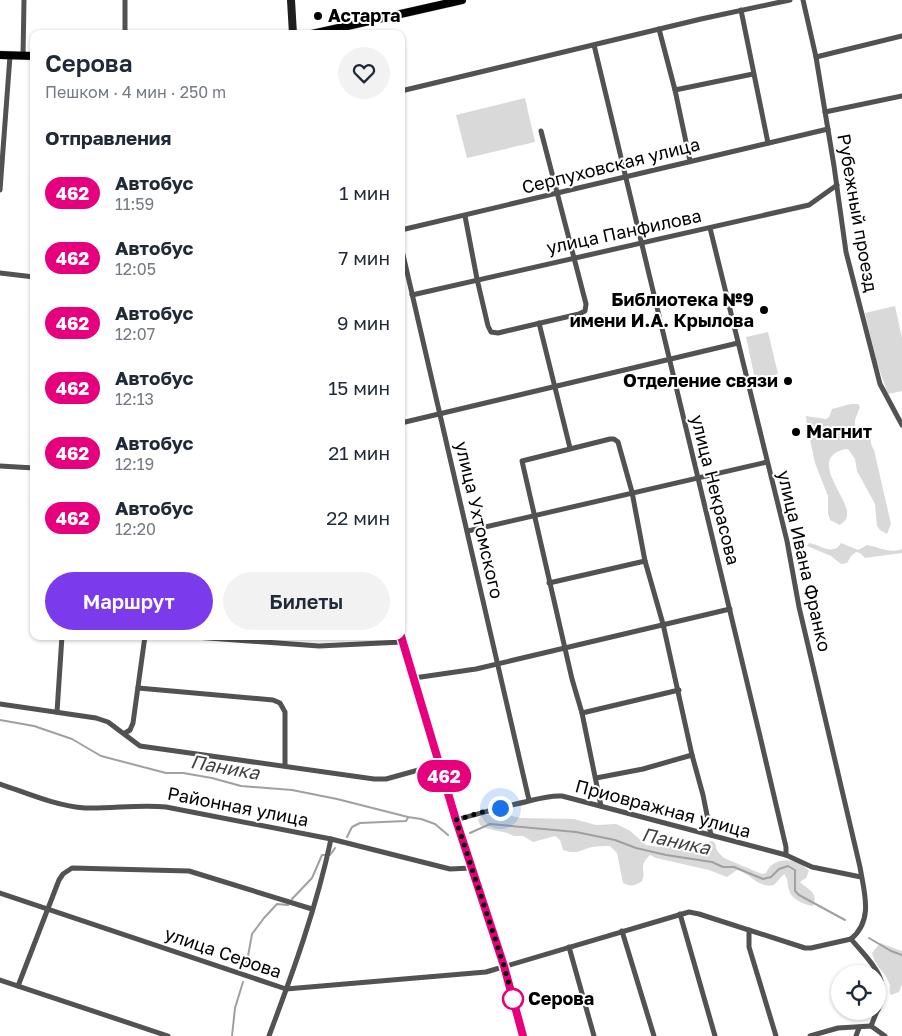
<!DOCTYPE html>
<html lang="ru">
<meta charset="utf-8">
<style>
:root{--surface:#fff;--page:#f2f2f3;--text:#1f2937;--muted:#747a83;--accent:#7c3aed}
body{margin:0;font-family:"Golos Text",sans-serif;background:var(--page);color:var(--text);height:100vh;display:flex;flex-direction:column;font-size:19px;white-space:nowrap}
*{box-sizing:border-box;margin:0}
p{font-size:16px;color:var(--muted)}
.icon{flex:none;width:28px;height:28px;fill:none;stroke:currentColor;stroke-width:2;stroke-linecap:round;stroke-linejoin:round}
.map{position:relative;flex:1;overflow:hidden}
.panel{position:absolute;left:30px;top:30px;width:375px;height:610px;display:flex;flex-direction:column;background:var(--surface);border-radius:10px;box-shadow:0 1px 4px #0004}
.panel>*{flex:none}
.badge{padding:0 10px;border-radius:16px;font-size:18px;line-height:32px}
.buttons{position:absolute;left:831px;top:965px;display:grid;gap:10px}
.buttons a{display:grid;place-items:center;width:55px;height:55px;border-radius:50%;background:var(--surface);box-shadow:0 1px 4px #0004;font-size:25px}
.you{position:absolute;width:25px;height:25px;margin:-12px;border:4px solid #fff;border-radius:50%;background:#1a73e8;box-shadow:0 0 0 8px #1a73e833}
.map>.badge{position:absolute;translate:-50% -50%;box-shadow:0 0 0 2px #fff}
h2{padding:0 15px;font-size:19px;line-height:45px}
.round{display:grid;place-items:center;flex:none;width:52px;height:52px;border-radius:26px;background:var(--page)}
.summary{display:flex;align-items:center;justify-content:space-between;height:85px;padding:0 15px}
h1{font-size:24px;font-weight:600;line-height:38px}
.primary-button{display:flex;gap:10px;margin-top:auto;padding:10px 15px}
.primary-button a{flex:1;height:58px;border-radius:30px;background:var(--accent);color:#fff;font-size:20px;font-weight:600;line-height:58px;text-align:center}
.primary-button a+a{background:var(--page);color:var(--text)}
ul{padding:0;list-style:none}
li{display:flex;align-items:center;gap:15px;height:65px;padding:0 15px}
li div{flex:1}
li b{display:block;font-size:19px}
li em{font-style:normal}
li .badge{min-width:55px;font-weight:700;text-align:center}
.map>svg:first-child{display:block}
</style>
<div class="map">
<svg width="902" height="1036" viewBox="0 0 902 1036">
<rect width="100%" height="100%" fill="#fff"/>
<g fill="#d9d9d9">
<polygon points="525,98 535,142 467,158 456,115"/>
<polygon points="895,306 902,338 902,391 888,394 877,363 865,313"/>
<polygon points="768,332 778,374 755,379 746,337"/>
<path d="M851,404H858L860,407L855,420V430L858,433L867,428L870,429C873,438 868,441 874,450L891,524L887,534L880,530L877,526L875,504L857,471L855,459L848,449C844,449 841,450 837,452C813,465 850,499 847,516C846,521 843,522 840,525L830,520L828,513V496L815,463L807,426L806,416L826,419L829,417L832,409Z"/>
<path d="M809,543C819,544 833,557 841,543L858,550L867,545C879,547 890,554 902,549V553L865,558L860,553L856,552L851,556L847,563L841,564L831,556L807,546Z"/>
<path d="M484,815H507L521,818L574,819L596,825L616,824L629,830L646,845L659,847L675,845L704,850L709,842L712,841L715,843L717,851L724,858L762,874L766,873C774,855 797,858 809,871L806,878L800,882C808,890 819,892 813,906C804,905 791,899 789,890C787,884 789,880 784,874L774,885C756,888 751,873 737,870L727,877L709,870L656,858L650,855C637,867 647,870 642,881C635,886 631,887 623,883L617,853L610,846C604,846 598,846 592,847C580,850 578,855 563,850L560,840L555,836L533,842L523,836H514L507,833L485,828L480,825L478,820L480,816Z"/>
<path d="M880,943L902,951V984L899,992L891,995C888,990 891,988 889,983C885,972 874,965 872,953Z"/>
</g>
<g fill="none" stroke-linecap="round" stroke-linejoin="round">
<g stroke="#a0a0a0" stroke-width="2">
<polyline points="0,720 34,726 72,739 101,756 166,773 183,773 212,778 241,786 292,790 337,799 408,817 421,819 435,824 448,835"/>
<polyline points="470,833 490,824 576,832 615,840 636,848 666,855 712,862 723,867 734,867 763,879 771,877 779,869 788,866 795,870 795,891 799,895 845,920"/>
<polyline points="347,837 352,827 360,823 406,821 408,818"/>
<polyline points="292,899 312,878 322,855 330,855 335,848"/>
<polyline points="869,938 891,951 902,955"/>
<polyline points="246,967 252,934 264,918 277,904 288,905"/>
<polyline points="232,1036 235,1008 243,982"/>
</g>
<defs>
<g id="primary">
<polyline points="312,34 462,0"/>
<polyline points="0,55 34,56"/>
</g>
</defs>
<use href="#primary" stroke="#dbdbdb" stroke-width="9"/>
<g stroke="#525252" stroke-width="5">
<polyline points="803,0 816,57 834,166 846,252 880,384 902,425"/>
<polyline points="741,10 768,143"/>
<polyline points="659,29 675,90 690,161"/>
<polyline points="125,34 125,0"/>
<polyline points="594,45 759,732 786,847 786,855"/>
<polyline points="23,56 24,0"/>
<polyline points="816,57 902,36"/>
<polyline points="675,90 753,74"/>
<polyline points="401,91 701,19 790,0"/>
<polyline points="825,112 902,96"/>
<polyline points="0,190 10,56"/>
<polyline points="465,216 477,279 488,326 491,332 498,333 579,314 585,311 586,304 541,131"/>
<path d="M710,228L787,541L799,607L860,867C864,892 874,920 851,939"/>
<polyline points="401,230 828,129"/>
<polyline points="401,246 529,800"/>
<polyline points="0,273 34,277"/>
<polyline points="412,295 809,205 837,185"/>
<polyline points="539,323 570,448"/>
<polyline points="401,423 738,343"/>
<polyline points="0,466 34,468"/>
<polyline points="468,531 767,462"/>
<polyline points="549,583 645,561"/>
<polyline points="181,636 319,646 403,642"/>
<polyline points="414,678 476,669 730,609"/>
<polyline points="138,688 273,700 280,703 285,712 285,766"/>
<polyline points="0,704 96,718 108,722 140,746 374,779 386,779 440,764"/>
<polyline points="57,712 62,636"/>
<polyline points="582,713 679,690"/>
<polyline points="125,733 130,730 133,723 145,636"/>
<polyline points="596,778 643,769 692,755"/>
<path d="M0,784C27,793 56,806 85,808C112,809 139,804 166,807L331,839L450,869L471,868"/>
<polyline points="601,806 582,713 572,679 522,461 610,439 614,439 618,442 632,492 645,561 663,624 692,755 703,795 711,835"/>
<path d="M456,820C476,814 496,809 516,804C532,801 545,795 562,796L786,855L812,867L861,877"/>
<polyline points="0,893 286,989 486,972 689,912 699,914 805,948 811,948 851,939"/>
<polyline points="680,914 715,1036"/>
<polyline points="749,930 749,947 776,1036"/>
<polyline points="622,931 654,1036"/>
<path d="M851,939C870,962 892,978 878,1010"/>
<polyline points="569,947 594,1036"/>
<polyline points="0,980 168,1036"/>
<polyline points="18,986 59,880 63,874 72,868 189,871 312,909"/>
<polyline points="877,1011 871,1026 885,1036"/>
<path d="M269,1036C293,972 317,906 331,839"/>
<polyline points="810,1036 838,1028 871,1026"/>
<polyline points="856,1036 859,1028"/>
</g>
<polyline stroke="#525252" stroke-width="6" points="401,636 456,820 504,966 523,1036"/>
<polyline stroke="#1f1f1f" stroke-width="8" points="291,0 293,34"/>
<use href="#primary" stroke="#000" stroke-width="8"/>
</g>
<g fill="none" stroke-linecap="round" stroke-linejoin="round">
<defs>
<polyline id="line" points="401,636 456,820 504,966 523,1036"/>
</defs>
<use href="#line" stroke="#fff" stroke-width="11"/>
<use href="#line" stroke="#e6007e" stroke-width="8"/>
<polyline stroke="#000" stroke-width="5" stroke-dasharray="0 9" points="500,808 482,812 456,820 504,966 513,999"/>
</g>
<g fill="#000" stroke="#fff" stroke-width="2">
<circle cx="318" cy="16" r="5"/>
<circle cx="764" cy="310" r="5"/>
<circle cx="788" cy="381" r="5"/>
<circle cx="796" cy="432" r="5"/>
</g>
<circle fill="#fff" stroke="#e6007e" stroke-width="2.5" cx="513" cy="999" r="10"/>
<g text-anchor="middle" stroke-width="4" stroke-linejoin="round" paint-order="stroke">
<g font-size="18" font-weight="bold" fill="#000" stroke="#fff" text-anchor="start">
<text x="328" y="22">Астарта</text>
<text x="754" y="306" text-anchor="end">Библиотека №9<tspan x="754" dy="21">имени И.А. Крылова</tspan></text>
<text x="778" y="387" text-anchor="end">Отделение связи</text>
<text x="806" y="438">Магнит</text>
</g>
<g font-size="18" fill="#000" stroke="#fff">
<text transform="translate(611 166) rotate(-14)" y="6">Серпуховская улица</text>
<text transform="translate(857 213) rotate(80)" y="6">Рубежный проезд</text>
<text transform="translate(624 232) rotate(-12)" y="6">улица Панфилова</text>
<text transform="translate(715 490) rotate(76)" y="6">улица Некрасова</text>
<text transform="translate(479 520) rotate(77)" y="6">улица Ухтомского</text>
<text transform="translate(804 561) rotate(77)" y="6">улица Ивана Франко</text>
<text transform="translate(238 807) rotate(11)" y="6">Районная улица</text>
<text transform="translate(663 809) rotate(15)" y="6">Приовражная улица</text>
<text transform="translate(223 953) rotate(19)" y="6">улица Серова</text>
</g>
<g font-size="18" font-weight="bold" fill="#000" stroke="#fff" text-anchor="start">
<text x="528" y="1005">Серова</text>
</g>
<g font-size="19" font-style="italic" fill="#414141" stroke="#fff">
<text transform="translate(225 767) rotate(10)" y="7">Паника</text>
<text transform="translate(676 841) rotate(12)" y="7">Паника</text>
</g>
</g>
</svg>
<div class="buttons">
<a><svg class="icon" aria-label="locate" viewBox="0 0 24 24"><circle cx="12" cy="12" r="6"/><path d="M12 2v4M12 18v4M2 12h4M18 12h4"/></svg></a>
</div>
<div class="you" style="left:500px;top:808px"></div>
<b class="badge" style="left:444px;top:776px;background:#e6007e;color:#fff">462</b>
<section class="panel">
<div class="summary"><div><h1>Серова</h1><p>Пешком · 4 мин · 250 m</p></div><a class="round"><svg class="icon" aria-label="heart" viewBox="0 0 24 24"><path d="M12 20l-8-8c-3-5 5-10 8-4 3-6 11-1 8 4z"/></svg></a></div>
<h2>Отправления</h2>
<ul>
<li><span class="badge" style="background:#e6007e;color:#fff">462</span><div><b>Автобус</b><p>11:59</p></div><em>1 мин</em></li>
<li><span class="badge" style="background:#e6007e;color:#fff">462</span><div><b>Автобус</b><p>12:05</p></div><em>7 мин</em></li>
<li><span class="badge" style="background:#e6007e;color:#fff">462</span><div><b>Автобус</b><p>12:07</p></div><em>9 мин</em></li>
<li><span class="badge" style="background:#e6007e;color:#fff">462</span><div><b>Автобус</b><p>12:13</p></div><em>15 мин</em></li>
<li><span class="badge" style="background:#e6007e;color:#fff">462</span><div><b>Автобус</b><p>12:19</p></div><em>21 мин</em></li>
<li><span class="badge" style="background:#e6007e;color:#fff">462</span><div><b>Автобус</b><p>12:20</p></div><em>22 мин</em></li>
</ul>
<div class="primary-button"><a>Маршрут</a><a>Билеты</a></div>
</section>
</div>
